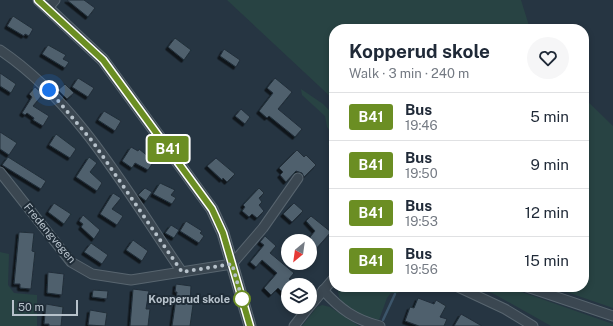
<!DOCTYPE html>
<meta charset="utf-8">
<style>
:root{--surface:#fff;--page:#f6f6f7;--text:#1f2937;--muted:#747a83;--line:#e0e1e3}
body{margin:0;font-family:"Public Sans",sans-serif;background:var(--page);color:var(--text);height:100vh;display:flex;flex-direction:column;font-size:15px;white-space:nowrap}
*{box-sizing:border-box;margin:0}
p{font-size:13px;color:var(--muted)}
.icon{flex:none;width:22px;height:22px;fill:none;stroke:currentColor;stroke-width:2;stroke-linecap:round;stroke-linejoin:round}
.map{position:relative;flex:1;overflow:hidden}
.details{position:absolute;left:329px;top:24px;width:260px;height:268px;display:flex;flex-direction:column;background:var(--surface);border-radius:16px;box-shadow:0 2px 6px #0003}
.details>*{flex:none}
.badge{padding:0 8px;border-radius:3px;font-size:14px;line-height:26px}
.needle{width:26px;rotate:209deg}
.buttons{position:absolute;left:281px;top:234px;display:grid;gap:8px}
.buttons a{display:grid;place-items:center;width:36px;height:36px;border-radius:50%;background:var(--surface);box-shadow:0 2px 6px #0003;font-size:20px}
.scale{position:absolute;left:12px;bottom:10px;width:66px;box-sizing:border-box;padding-left:4px;border:2px solid #b7c2cb;border-top:0;font-size:11px;line-height:14px;white-space:nowrap;color:#b7c2cb;-webkit-text-stroke:3px #1f2c37;paint-order:stroke}
.you{position:absolute;width:20px;height:20px;margin:-10px;border:3px solid #fff;border-radius:50%;background:#1a73e8;box-shadow:0 0 0 6px #1a73e833}
.map>.badge{position:absolute;translate:-50% -50%;box-shadow:0 0 0 2px #fff}
.round{display:grid;place-items:center;flex:none;width:42px;height:42px;border-radius:21px;background:var(--page)}
.summary{display:flex;align-items:center;justify-content:space-between;height:68px;padding:0 20px}
h1{font-size:19px;font-weight:700;line-height:30px}
ul{padding:0;list-style:none}
li{display:flex;align-items:center;gap:12px;height:48px;padding:0 20px;border-top:1px solid var(--line)}
li div{flex:1}
li b{display:block;font-size:15px}
li em{font-style:normal}
li .badge{min-width:44px;font-weight:700;text-align:center}
.map>svg:first-child{display:block}
</style>
<div class="map">
<svg width="613" height="326" viewBox="0 0 613 326">
<defs>
<filter id="shadow"><feDropShadow dx="-2.5" dy="2.5" stdDeviation="0" flood-color="#0009"/></filter>
</defs>
<rect width="100%" height="100%" fill="#263542"/>
<g fill="#284343">
<polygon points="227,0 521,0 530,29 334,29 334,100"/>
<polygon points="301,89 323,104 334,115 334,143 331,147 328,144 333,139 333,134 327,127 325,116 302,95"/>
<polygon points="584,98 613,126 613,308 552,287 584,287"/>
<polygon points="0,252 9,254 8,285 14,293 37,295 37,326 0,326"/>
<path d="M338,287H403L398,293H391L387,298L379,320C362,315 336,309 338,287Z"/>
<polygon points="477,287 507,287 613,324 613,326 551,326 494,294"/>
<polygon points="322,305 330,307 359,326 302,326 317,307"/>
</g>
<g fill="none" stroke-linecap="round" stroke-linejoin="round">
<polyline stroke="#3c556a" stroke-width="2.5" points="383,320 395,294"/>
</g>
<g fill="#4f606d" stroke="#212e39" filter="url(#shadow)">
<polygon points="67,0 84,0 95,8 88,17"/>
<polygon points="13,16 33,29 29,36 25,34 24,36 7,26"/>
<polygon points="175,38 191,50 184,60 168,47"/>
<polygon points="48,45 66,55 63,59 69,62 65,68 42,54"/>
<polygon points="224,49 240,60 236,67 220,56"/>
<polygon points="0,73 16,84 11,93 0,86"/>
<polygon points="78,78 94,88 88,97 72,87"/>
<polygon points="275,78 292,92 278,109 302,129 295,137 269,116 267,118 259,111 273,93 267,88"/>
<polygon points="65,84 74,93 67,99 58,90"/>
<polygon points="35,87 43,94 33,106 49,116 43,126 33,120 34,118 27,113 25,115 22,113 32,97 29,94"/>
<polygon points="241,109 250,117 245,124 235,116"/>
<polygon points="104,111 121,121 115,131 98,120"/>
<polygon points="0,132 17,143 9,155 0,149"/>
<polygon points="56,134 76,149 70,158 49,145"/>
<polygon points="131,147 138,151 139,149 154,161 148,170 135,163 132,168 122,161"/>
<polygon points="297,150 304,157 306,155 316,165 304,177 302,173 296,171 286,182 280,175 283,172 279,168"/>
<polygon points="8,157 46,181 41,189 2,165"/>
<polygon points="89,157 97,163 90,172 102,183 97,191 76,177"/>
<polygon points="216,158 235,174 227,182 223,178 222,180 207,166"/>
<polygon points="160,183 175,190 171,195 176,198 172,204 153,194"/>
<polygon points="145,188 152,192 146,201 138,195"/>
<polygon points="259,188 264,193 259,198 262,202 259,205 264,211 257,218 252,214 249,217 242,211 245,207 243,205"/>
<polygon points="113,193 121,198 112,209 123,216 117,225 100,214"/>
<polygon points="54,203 71,214 64,224 48,212"/>
<polygon points="294,203 303,211 292,222 283,214"/>
<polygon points="83,215 100,230 94,239 81,227 83,224 79,221"/>
<polygon points="311,216 331,232 315,250 310,245 310,237 315,231 306,221"/>
<polygon points="186,221 202,231 200,233 204,236 199,243 180,231"/>
<polygon points="171,225 179,230 174,238 165,233"/>
<polygon points="19,232 34,233 32,251 35,252 31,289 20,288 20,284 14,284"/>
<polygon points="265,236 276,246 270,253 294,273 289,279 292,281 288,285 288,291 285,295 278,288 271,295 264,288 277,273 262,260 256,267 250,262 264,245 260,242"/>
<polygon points="133,240 148,251 142,261 126,250"/>
<polygon points="91,243 108,255 102,264 84,252"/>
<polygon points="48,272 64,274 62,295 47,293"/>
<polygon points="176,284 191,286 190,304 193,305 190,326 172,326 177,292 175,292"/>
<polygon points="133,289 149,291 146,309 150,309 148,326 130,326"/>
<polygon points="93,290 108,291 107,299 92,297"/>
<polygon points="418,298 434,304 436,300 446,306 440,317 447,319 444,326 419,326 405,321 410,307 414,308"/>
<polygon points="46,304 63,307 61,326 49,326 49,324 44,324"/>
<polygon points="90,310 107,313 105,326 88,325"/>
<polygon points="461,314 482,326 454,326"/>
</g>
<g fill="none" stroke-linecap="round" stroke-linejoin="round">
<defs>
<g id="minor">
<polyline points="48,8 55,0"/>
<path d="M0,50C79,103 129,195 182,272"/>
<polyline points="0,172 71,262 92,274 131,280 232,264 263,228 298,178"/>
<polyline points="458,287 505,309 533,326"/>
<polyline points="527,287 613,316"/>
<path d="M323,290C340,309 355,320 380,326"/>
<polyline points="310,306 334,278"/>
<polyline points="294,326 309,307"/>
</g>
<polyline id="tertiary" points="39,0 103,60 212,209 223,233 250,326"/>
</defs>
<use href="#minor" stroke="#58656f" stroke-width="11"/>
<use href="#tertiary" stroke="#58656f" stroke-width="13"/>
<use href="#minor" stroke="#3b4751" stroke-width="9"/>
<use href="#tertiary" stroke="#3b4751" stroke-width="11"/>
</g>
<g fill="none" stroke-linecap="round" stroke-linejoin="round">
<defs>
<polyline id="line" points="38,0 103,60 212,209 223,233 250,326"/>
</defs>
<use href="#line" stroke="#fff" stroke-width="9"/>
<use href="#line" stroke="#6b8e23" stroke-width="6"/>
<polyline stroke="#b7c2cb" stroke-width="4" stroke-dasharray="0 7.2" points="49,90 93,142 182,272 232,264 242,299"/>
</g>
<circle fill="#fff" stroke="#6b8e23" stroke-width="2" cx="242" cy="299" r="8"/>
<g text-anchor="middle" stroke-width="4" stroke-linejoin="round" paint-order="stroke">
<g font-size="11" fill="#b7c2cb" stroke="#1f2c37">
<text transform="translate(50 233) rotate(50)" y="4">Fredengvegen</text>
</g>
<g font-size="11" font-weight="bold" fill="#b7c2cb" stroke="#1f2c37" text-anchor="end">
<text x="230" y="303">Kopperud skole</text>
</g>
</g>
</svg>
<div class="buttons">
<a><svg class="needle" viewBox="-14 -14 28 28"><path d="M0-13l5 13h-10z" fill="#e53935"/><path d="M0 13l5-13h-10z" fill="#747a83"/></svg></a>
<a><svg class="icon" aria-label="layers" viewBox="0 0 24 24"><path d="M12 4l9 5-9 5-9-5zM3 14l9 5 9-5"/></svg></a>
</div>
<div class="scale">50 m</div>
<div class="you" style="left:49px;top:90px"></div>
<b class="badge" style="left:168px;top:149px;background:#6b8e23;color:#fff">B41</b>
<section class="details">
<div class="summary"><div><h1>Kopperud skole</h1><p>Walk · 3 min · 240 m</p></div><a class="round"><svg class="icon" aria-label="heart" viewBox="0 0 24 24"><path d="M12 20l-8-8c-3-5 5-10 8-4 3-6 11-1 8 4z"/></svg></a></div>
<ul>
<li><span class="badge" style="background:#6b8e23;color:#fff">B41</span><div><b>Bus</b><p>19:46</p></div><em>5 min</em></li>
<li><span class="badge" style="background:#6b8e23;color:#fff">B41</span><div><b>Bus</b><p>19:50</p></div><em>9 min</em></li>
<li><span class="badge" style="background:#6b8e23;color:#fff">B41</span><div><b>Bus</b><p>19:53</p></div><em>12 min</em></li>
<li><span class="badge" style="background:#6b8e23;color:#fff">B41</span><div><b>Bus</b><p>19:56</p></div><em>15 min</em></li>
</ul>
</section>
</div>
